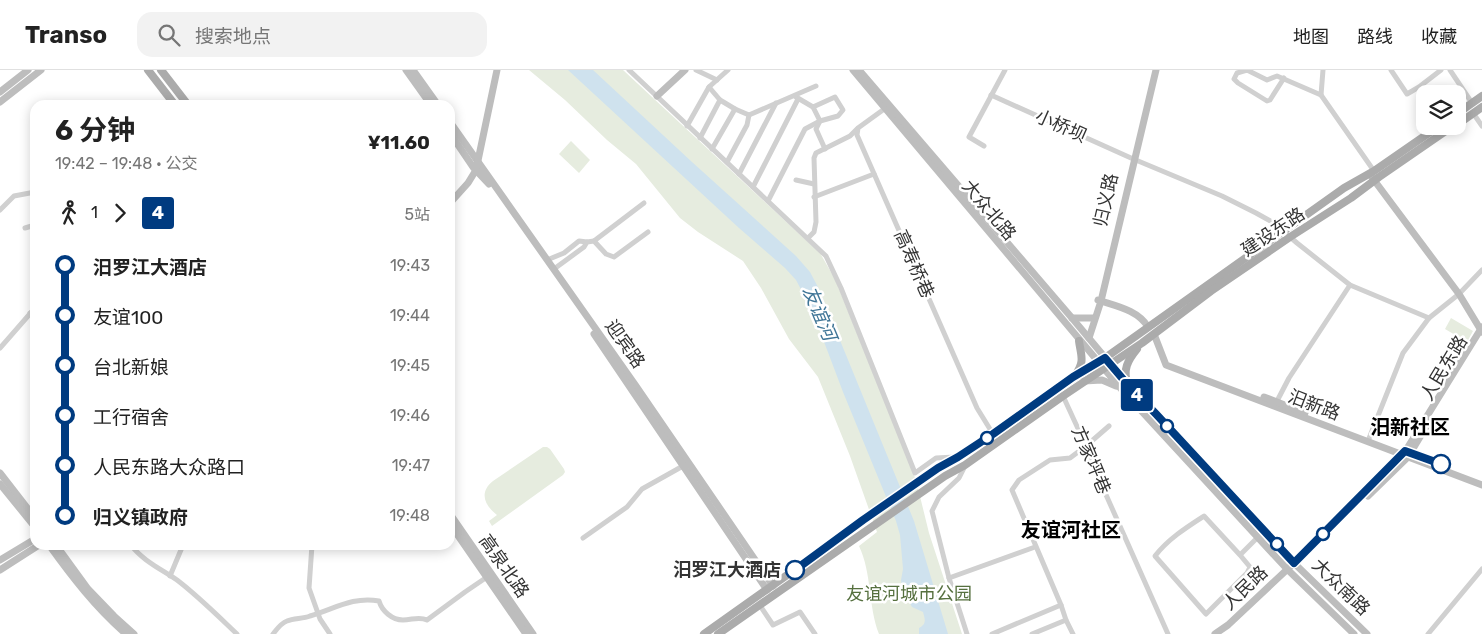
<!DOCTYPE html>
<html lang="zh">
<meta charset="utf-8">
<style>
:root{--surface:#fff;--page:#f2f2f2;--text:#222;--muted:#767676;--line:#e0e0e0}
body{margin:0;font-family:Rubik,"Noto Sans SC",sans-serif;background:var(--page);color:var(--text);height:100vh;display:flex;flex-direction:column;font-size:19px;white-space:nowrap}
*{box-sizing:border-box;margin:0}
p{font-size:16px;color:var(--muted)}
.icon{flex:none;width:28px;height:28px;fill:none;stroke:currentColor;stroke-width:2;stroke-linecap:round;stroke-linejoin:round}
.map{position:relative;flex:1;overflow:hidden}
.panel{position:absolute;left:30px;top:30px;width:425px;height:450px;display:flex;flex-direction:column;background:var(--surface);border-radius:15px;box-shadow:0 2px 12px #0003}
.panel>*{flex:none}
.badge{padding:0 10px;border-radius:4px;font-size:18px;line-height:32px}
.controls{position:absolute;left:1416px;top:15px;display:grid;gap:10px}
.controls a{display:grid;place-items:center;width:50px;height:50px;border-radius:10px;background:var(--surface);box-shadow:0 2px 12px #0003;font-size:25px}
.map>.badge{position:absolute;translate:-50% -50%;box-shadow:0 0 0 2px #fff}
.legs{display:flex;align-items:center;gap:8px;height:55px;padding:0 25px;font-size:16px}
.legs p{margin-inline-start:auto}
.summary{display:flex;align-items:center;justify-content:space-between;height:85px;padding:0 25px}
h1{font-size:28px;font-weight:700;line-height:38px}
ul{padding:0 25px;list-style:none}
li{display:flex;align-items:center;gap:18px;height:50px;font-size:19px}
li i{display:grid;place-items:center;width:8px;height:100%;margin:0 6px;background:currentColor}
li i::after{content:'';width:12px;height:12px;margin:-6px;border:4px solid;border-radius:50%;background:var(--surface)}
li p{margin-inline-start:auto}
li:first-child i{background:linear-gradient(#0000 50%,currentColor 0)}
li:last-child i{background:linear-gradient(currentColor 50%,#0000 0)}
header{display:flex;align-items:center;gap:30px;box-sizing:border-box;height:70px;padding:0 25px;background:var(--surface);border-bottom:1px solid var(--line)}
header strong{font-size:24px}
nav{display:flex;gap:28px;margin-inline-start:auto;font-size:18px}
.search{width:350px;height:45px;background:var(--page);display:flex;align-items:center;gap:12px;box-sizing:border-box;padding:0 18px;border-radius:15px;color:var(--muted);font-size:19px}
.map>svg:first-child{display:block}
</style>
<header>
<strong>Transo</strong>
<div class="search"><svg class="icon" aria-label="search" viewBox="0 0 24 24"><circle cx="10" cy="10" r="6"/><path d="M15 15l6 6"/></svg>搜索地点</div>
<nav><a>地图</a><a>路线</a><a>收藏</a></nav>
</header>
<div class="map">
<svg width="1482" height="564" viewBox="0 0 1482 564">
<rect width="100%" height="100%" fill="#fff"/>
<g fill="#e6ecdf">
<path d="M529,0H623L809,173L820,183L835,209L916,410L929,463L962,564H879C868,536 872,503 859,476L877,462L850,386L818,307L789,269L761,218L743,191L698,162L680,148L636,94L607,70L565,30Z"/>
<polygon points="571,71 590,90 579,103 559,84"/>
<polygon points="1451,248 1473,261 1467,272 1445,259"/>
<path d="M543,377H547L550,379L564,399L565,402L563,405L492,456L489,451L497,445C484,435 479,422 493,411Z"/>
</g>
<path fill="#cfe2ee" d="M568,0H593L692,92L796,186L810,202L819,219L914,451L948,564H919V558C927,554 925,549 923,542L912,537L902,518L901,510L903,499L900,465L896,451L843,322L812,240L796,210L785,198L739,158Z"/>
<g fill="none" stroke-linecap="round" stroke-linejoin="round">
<g stroke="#d0d0d0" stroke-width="5">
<polyline points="629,0 826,186 841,218 915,403 936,388 955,387"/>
<polyline points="696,0 717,10"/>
<polyline points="1391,0 1407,24 1419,17 1441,0"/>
<polyline points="1450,0 1472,33"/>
<polyline points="1284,8 1270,30 1267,31 1238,13 1234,9 1237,3 1247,0 1267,10 1277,6 1321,25 1374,101"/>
<polyline points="991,25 1131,88 1222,126 1256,143 1274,153 1297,173 1350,215 1429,248"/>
<polyline points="1321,25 1323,0"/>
<polyline points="796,27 813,37 820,51 816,59 825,79"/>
<polyline points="720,30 735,39"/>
<polyline points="887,37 858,58 857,65 977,338 993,364"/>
<polyline points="1473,43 1482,56"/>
<polyline points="687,56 709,17 728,0"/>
<polyline points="700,68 720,30 709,17"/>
<polyline points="984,76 969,67 1005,0"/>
<polyline points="712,79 735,39 749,45 816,16"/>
<polyline points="727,92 747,55 749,45"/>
<polyline points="739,104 776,33"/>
<polyline points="796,110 814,114"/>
<polyline points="753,117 798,29"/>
<polyline points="814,127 874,104"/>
<polyline points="768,131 805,59 820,51 838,46 843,40 835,27 813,37"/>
<polyline points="0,140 14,126 35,122"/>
<polyline points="25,158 35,155"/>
<polyline points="808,168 814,162 816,152 814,88 816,83 850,66 857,59"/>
<polyline points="594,171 644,133"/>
<polyline points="547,190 564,183 579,171 587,172"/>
<polyline points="554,199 584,177 587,172 594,171 606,184 614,187 648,162"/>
<polyline points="30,243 35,250"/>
<polyline points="0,278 35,238"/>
<polyline points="1063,326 1086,376 1103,418 1168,564"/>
<polyline points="1276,333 1289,308 1350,215"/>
<polyline points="1368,371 1403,283 1429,248 1459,224 1482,200"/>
<polyline points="965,396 959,408 939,427 932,441 949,508 967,564"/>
<polyline points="583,468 627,437 642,419 683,396"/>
<path d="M131,475C143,491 161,499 177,510C198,526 218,546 237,564"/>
<polyline points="312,475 309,518 320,549 330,564"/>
<path d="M1240,485L1250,497L1247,503L1206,544L1155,486C1168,469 1187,457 1204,446L1240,485L1258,467"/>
<polyline points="170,506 183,475"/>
<polyline points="949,508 1035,477"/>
<polyline points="759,534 773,555 800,542 815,564"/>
<path d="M273,564C277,559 281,553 287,551C294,548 303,549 310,546C334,539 353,526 379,531C382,541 392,550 403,550C412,550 419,546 427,550L465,522L487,507"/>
<polyline points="992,564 1061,535"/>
<polyline points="1032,564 1066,550"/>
<polyline points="1073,564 1066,550 1061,535 1012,420 1019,410 1050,390 1070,388 1086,376 1109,356"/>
<polyline points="1428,564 1482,499"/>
</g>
<g stroke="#bdbdbd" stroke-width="7">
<polyline points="406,0 431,35"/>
<polyline points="413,0 438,35"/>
<polyline points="853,0 1122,320 1287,499 1354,564"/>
<polyline points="859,0 1072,248 1128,315 1156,344 1294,493 1367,564"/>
<polyline points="0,22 28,0"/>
<polyline points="657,26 685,0"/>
<polyline points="0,32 41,0"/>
<polyline points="450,52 636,316 773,516"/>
<polyline points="450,63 473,97 489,114"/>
<polyline points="1371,106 1459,224 1482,262"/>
<polyline points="450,133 468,113 476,100 497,0"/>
<path d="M1098,230C1116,236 1138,240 1148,257"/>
<polyline points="1072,248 1093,248"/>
<polyline points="594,264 767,520"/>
<polyline points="1154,264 1166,295 1482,415"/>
<polyline points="1089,268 1101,231 1156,0"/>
<polyline points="1084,311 1102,310 1116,316"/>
<polyline points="1264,327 1305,343"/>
<polyline points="0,403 35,448"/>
<polyline points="0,414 35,457"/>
<polyline points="1368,426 1408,387 1429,352"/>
<polyline points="450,444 533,564"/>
<polyline points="450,454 526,564"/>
<path d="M49,475C72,507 96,538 126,564"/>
<polyline points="56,475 88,519 114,546 134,564"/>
<polyline points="0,490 35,469"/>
<polyline points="0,500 39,475"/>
<polyline points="1215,564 1228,555 1294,493 1403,385 1482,257"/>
</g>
<g stroke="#ababab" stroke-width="8">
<polyline points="148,0 175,35"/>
<polyline points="161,0 188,35"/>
<polyline points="1458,43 1482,26"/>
<polyline points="1458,54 1482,37"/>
<path d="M1076,304C1085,291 1081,286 1079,271"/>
<path d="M1128,315C1122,300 1128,290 1137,279"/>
<path d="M704,564L938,398C997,366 1048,322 1105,288L1344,118L1374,101L1439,56"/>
<polyline points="718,564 945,406 965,395 1063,326 1142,273 1211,221 1290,167 1351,128 1379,107 1453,56"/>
</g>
</g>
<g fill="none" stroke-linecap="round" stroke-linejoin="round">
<defs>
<polyline id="line-1" points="795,500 863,450 938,398 958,387 993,364 1073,307 1105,288 1128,315 1156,344 1294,493 1405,381 1441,394"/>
</defs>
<use href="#line-1" stroke="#fff" stroke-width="11"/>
<use href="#line-1" stroke="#003b80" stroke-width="8"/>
</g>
<g fill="#fff" stroke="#003b80" stroke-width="2.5">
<circle cx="1167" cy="356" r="6"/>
<circle cx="987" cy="368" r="6"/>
<circle cx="1441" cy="394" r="9"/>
<circle cx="1323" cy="464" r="6"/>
<circle cx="1277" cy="474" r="6"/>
<circle cx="795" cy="500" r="9"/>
</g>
<g text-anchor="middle" stroke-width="5" stroke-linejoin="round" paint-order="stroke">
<g font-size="18" fill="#333" stroke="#fff">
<text transform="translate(1061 56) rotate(24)" y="6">小桥坝</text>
<text transform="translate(1106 130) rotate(-77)" y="6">归义路</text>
<text transform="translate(989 140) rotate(50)" y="6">大众北路</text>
<text transform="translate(1273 162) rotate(-34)" y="6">建设东路</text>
<text transform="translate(914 194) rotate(66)" y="6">高寿桥巷</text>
<text transform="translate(625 274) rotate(55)" y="6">迎宾路</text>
<text transform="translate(1444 298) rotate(-59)" y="6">人民东路</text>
<text transform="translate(1314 335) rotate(21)" y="6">汨新路</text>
<text transform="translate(1091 390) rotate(67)" y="6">方家坪巷</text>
<text transform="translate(504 496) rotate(55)" y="6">高泉北路</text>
<text transform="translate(1341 517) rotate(44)" y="6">大众南路</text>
<text transform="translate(1245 518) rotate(-44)" y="6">人民路</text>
</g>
<g font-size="18" font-weight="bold" fill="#333" stroke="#fff" text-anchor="end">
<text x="781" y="506">汨罗江大酒店</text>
</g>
<g font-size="18" fill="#56703f" stroke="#fff">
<text x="909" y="530">友谊河城市公园</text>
</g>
<g font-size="19" font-style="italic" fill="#3f7597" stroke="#fff">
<text transform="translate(820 243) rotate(67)" y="7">友谊河</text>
</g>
<g font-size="20" font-weight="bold" fill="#000" stroke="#fff">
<text x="1410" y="364">汨新社区</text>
<text x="1071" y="467">友谊河社区</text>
</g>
</g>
</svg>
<div class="controls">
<a><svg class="icon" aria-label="layers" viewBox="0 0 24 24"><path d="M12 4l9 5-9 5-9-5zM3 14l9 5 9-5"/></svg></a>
</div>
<b class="badge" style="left:1137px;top:325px;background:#003b80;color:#fff">4</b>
<section class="panel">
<div class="summary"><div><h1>6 分钟</h1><p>19:42 – 19:48 · 公交</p></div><b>¥11.60</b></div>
<div class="legs"><svg class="icon" aria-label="walk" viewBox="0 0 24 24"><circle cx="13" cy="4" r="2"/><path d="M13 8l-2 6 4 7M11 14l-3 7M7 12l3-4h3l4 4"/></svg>1<svg class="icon" aria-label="forward" viewBox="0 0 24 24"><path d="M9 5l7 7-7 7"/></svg><b class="badge" style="background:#003b80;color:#fff">4</b><p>5站</p></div>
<ul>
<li><i style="color:#003b80"></i><b>汨罗江大酒店</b><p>19:43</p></li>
<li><i style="color:#003b80"></i><span>友谊100</span><p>19:44</p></li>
<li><i style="color:#003b80"></i><span>台北新娘</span><p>19:45</p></li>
<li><i style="color:#003b80"></i><span>工行宿舍</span><p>19:46</p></li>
<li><i style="color:#003b80"></i><span>人民东路大众路口</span><p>19:47</p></li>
<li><i style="color:#003b80"></i><b>归义镇政府</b><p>19:48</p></li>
</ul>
</section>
</div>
